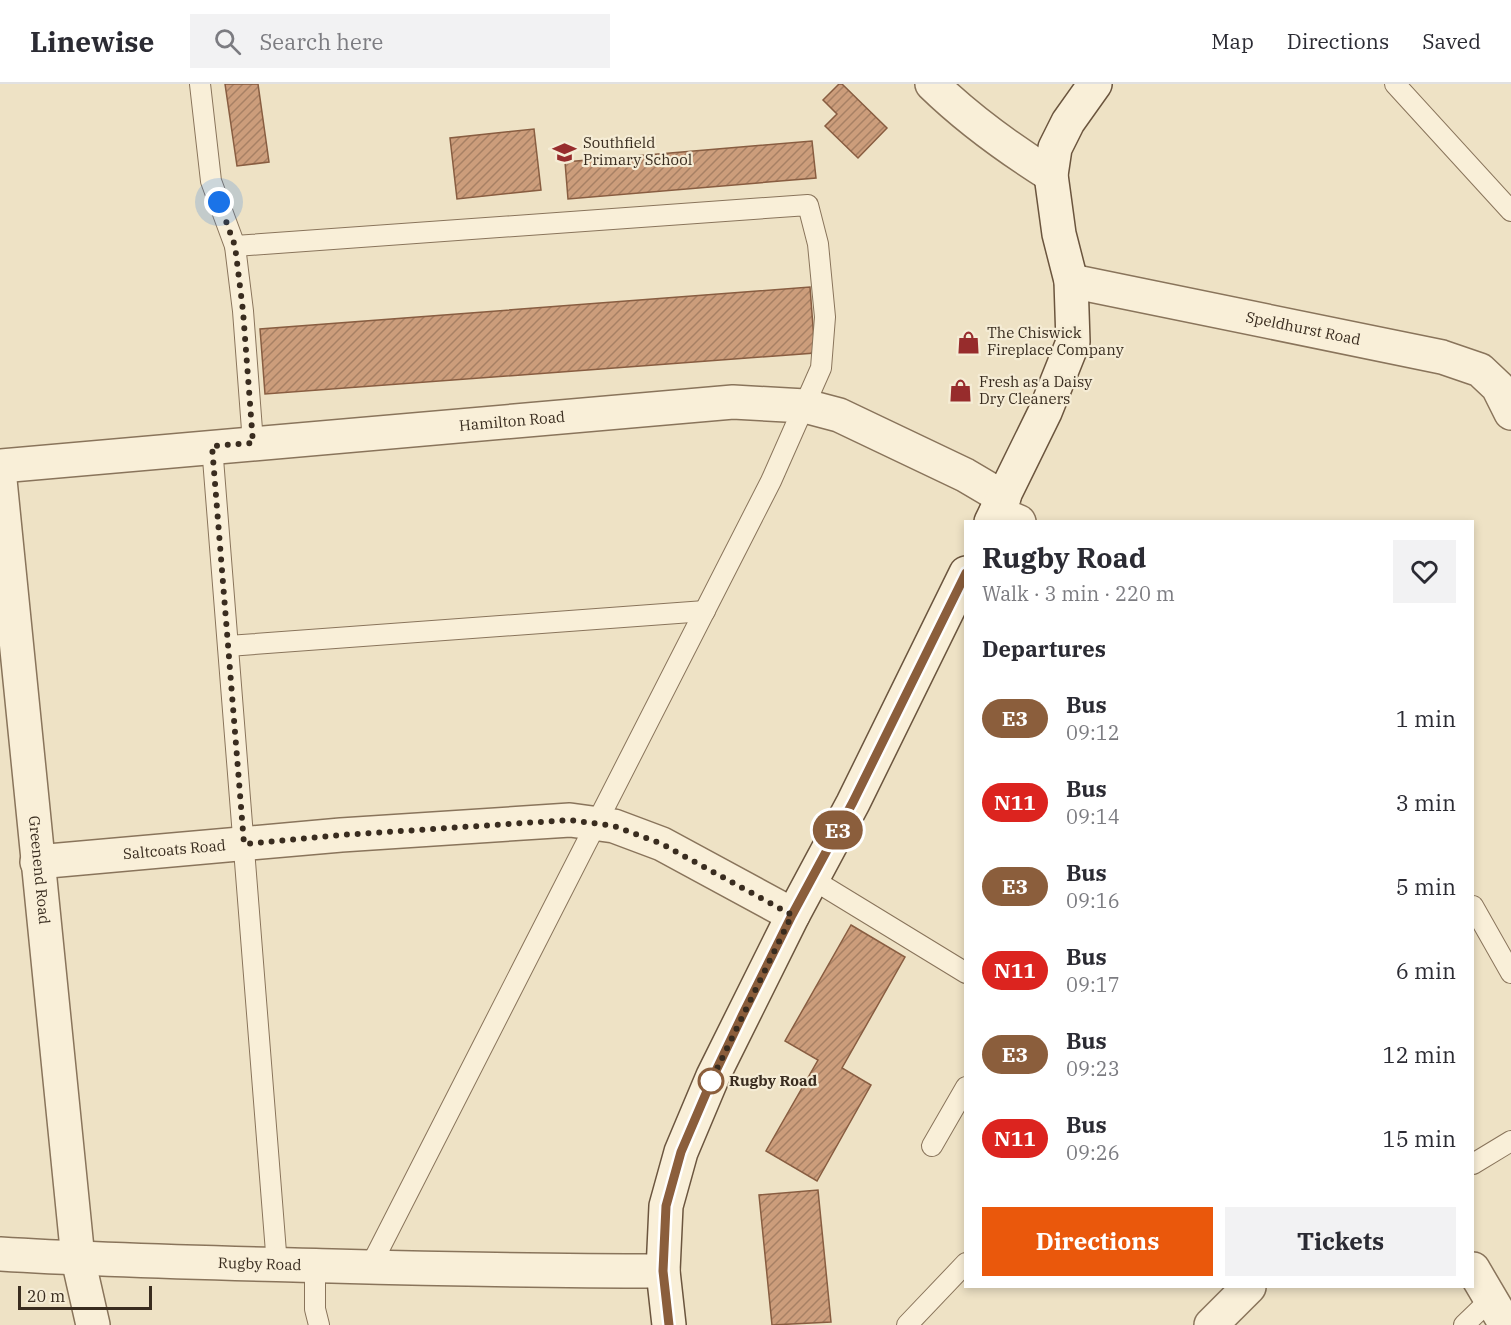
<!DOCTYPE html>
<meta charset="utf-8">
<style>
:root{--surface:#fff;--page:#f2f2f3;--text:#2b2b33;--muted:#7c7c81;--line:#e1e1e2;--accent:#ea580c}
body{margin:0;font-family:"IBM Plex Serif",serif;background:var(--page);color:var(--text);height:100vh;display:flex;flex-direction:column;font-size:22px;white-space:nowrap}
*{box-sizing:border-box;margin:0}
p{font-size:20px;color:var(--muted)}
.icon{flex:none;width:33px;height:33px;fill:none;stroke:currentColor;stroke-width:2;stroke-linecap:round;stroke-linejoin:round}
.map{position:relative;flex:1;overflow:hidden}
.side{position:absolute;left:964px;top:436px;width:510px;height:768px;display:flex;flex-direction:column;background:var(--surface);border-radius:0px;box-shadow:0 3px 9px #0003}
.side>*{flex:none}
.badge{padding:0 12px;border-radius:20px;font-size:21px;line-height:39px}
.scale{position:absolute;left:18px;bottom:15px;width:134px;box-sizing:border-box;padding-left:6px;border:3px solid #392c1f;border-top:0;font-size:16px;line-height:21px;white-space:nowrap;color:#392c1f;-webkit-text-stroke:4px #f5ecd5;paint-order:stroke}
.you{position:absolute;width:30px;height:30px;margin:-15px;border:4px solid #fff;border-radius:50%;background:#1a73e8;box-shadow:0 0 0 9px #1a73e833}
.map>.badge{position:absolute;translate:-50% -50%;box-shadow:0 0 0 3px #fff}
h2{padding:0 18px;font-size:22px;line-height:54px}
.round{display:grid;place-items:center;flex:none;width:63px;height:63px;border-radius:0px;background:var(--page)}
.head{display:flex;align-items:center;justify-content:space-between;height:102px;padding:0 18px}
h1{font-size:28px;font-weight:700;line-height:45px}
.cta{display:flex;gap:12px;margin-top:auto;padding:12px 18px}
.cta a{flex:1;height:69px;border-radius:0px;background:var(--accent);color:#fff;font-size:24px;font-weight:700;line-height:69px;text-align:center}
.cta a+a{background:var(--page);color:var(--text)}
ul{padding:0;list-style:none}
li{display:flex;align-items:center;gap:18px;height:84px;padding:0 18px}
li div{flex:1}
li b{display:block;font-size:22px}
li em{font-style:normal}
li .badge{min-width:66px;font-weight:700;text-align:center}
header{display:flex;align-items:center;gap:36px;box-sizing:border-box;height:84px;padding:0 30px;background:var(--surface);border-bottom:2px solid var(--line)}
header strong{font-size:28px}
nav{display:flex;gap:33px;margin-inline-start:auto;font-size:21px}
.search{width:420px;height:54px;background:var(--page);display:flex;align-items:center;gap:15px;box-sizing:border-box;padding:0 21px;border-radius:0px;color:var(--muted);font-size:22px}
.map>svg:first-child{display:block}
</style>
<header>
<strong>Linewise</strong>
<div class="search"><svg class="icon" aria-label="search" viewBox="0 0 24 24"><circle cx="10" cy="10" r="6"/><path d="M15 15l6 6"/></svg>Search here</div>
<nav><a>Map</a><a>Directions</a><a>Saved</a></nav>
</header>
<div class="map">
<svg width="1511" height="1241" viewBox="0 0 1511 1241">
<defs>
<pattern id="building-hatch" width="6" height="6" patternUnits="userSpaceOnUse" patternTransform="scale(1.5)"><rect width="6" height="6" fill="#cc9d7b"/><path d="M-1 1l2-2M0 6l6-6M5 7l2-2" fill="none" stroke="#a78064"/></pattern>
</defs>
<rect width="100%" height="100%" fill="#eee2c5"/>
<g fill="url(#building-hatch)" stroke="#885d41" stroke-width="1.5">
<polygon points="225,0 258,0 269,78 237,82"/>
<polygon points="839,0 842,0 887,44 858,74 825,42 837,30 823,16"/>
<polygon points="534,45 541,106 457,115 450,54"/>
<polygon points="812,57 816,94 568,115 565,78"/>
<polygon points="810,203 815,269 265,310 260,245"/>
<polygon points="851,841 905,873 842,984 871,1001 817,1097 766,1067 818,976 785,957"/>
<polygon points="818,1106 831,1238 772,1241 759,1111"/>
</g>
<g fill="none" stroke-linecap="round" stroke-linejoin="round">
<defs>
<g id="lane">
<polyline points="200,0 211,97 235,162 243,227 253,359"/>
<polyline points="1395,0 1511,127"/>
<polyline points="235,162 808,121 818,160 825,233 821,284 771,397 370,1183"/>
<polyline points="212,362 277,1181"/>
<polyline points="228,562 705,527"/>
<polyline points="812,795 966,889"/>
<polyline points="1473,822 1511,889"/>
<polyline points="932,1062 966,1003"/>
<polyline points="1473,1080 1511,1057"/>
<polyline points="315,1182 315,1225 319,1241"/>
<polyline points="907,1241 966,1179"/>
<polyline points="1464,1241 1491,1215"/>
</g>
<g id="street">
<path d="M932,0C969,36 1008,64 1051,91"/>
<path id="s1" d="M1071,197L1442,273L1480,286L1498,303L1511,329"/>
<path id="s2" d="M0,382L733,318L805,322L839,331L965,391L1004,414"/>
<path id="s3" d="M0,396L78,1175L93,1241"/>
<polyline points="996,428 1019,438"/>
<path id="s4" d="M37,778L341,751L570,736L614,742L662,760L793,831"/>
<path id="s5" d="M0,1170C110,1177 221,1179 332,1182C442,1185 553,1187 663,1187"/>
<polyline points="1473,1185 1506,1241"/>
<polyline points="1211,1241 1249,1203"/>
</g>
<g id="secondary">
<polyline points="991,438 1045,328 1073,258 1071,197 1059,150 1051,91 1055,64 1068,38 1095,0"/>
<polyline points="669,1241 663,1187 666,1122 681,1068 713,992 793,831 853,719 966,489"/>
</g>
</defs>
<use href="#lane" stroke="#89745b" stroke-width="22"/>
<use href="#street" stroke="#89745b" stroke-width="36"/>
<use href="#secondary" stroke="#6b553e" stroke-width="36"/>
<use href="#lane" stroke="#f9efd8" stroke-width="20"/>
<use href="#street" stroke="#f9efd8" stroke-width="33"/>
<use href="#secondary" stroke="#f9efd8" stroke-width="33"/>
</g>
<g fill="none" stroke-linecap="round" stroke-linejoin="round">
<defs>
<polyline id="line" points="669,1241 663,1187 666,1122 681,1068 713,993 742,932 792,831 853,718 966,489"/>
</defs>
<use href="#line" stroke="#fff" stroke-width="14"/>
<use href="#line" stroke="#8b5e3c" stroke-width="9"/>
<polyline stroke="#392c1f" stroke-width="6" stroke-dasharray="0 10.8" points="219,118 235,162 243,227 253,359 212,362 244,760 341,751 570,736 614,742 662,760 792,831 711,997"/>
</g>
<defs>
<symbol id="school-bare" viewBox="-9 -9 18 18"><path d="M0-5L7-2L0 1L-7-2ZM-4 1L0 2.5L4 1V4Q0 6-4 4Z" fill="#972c2c" stroke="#f5ecd5" stroke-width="2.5" paint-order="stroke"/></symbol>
<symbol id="shop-bare" viewBox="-9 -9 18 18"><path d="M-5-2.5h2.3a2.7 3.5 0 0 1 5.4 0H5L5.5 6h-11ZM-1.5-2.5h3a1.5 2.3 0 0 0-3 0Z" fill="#972c2c" stroke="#f5ecd5" stroke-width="2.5" paint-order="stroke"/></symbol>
</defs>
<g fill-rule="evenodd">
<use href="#school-bare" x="548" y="52" width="33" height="33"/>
<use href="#shop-bare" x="952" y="242" width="33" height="33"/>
<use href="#shop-bare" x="944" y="290" width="33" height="33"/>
</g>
<circle fill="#fff" stroke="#8b5e3c" stroke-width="3" cx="711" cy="997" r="12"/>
<g text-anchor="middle" stroke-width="4.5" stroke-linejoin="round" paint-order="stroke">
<g font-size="15" fill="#392c1f" stroke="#f5ecd5" text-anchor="start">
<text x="583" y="64">Southfield<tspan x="583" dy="17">Primary School</tspan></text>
<text x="987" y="254">The Chiswick<tspan x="987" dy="17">Fireplace Company</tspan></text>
<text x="979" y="303">Fresh as a Daisy<tspan x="979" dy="17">Dry Cleaners</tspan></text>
</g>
<g font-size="15" fill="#392c1f" stroke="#f5ecd5">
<text dy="5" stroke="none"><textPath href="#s1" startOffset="237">Speldhurst Road</textPath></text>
<text dy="5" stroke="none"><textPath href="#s2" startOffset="514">Hamilton Road</textPath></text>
<text dy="5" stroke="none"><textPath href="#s4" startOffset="138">Saltcoats Road</textPath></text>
<text dy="5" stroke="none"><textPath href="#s3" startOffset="392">Greenend Road</textPath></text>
<text dy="5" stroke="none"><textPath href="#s5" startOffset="260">Rugby Road</textPath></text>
</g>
<g font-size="15" font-weight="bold" fill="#392c1f" stroke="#f5ecd5" text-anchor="start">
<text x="729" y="1002">Rugby Road</text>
</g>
</g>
</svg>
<div class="scale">20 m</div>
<div class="you" style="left:219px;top:118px"></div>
<b class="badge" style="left:838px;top:746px;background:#8b5e3c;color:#fff">E3</b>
<section class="side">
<div class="head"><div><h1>Rugby Road</h1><p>Walk · 3 min · 220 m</p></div><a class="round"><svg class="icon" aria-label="heart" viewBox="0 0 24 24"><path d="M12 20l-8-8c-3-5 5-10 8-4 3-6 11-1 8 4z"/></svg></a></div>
<h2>Departures</h2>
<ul>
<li><span class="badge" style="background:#8b5e3c;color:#fff">E3</span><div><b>Bus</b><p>09:12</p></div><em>1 min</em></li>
<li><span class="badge" style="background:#dc241f;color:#fff">N11</span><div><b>Bus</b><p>09:14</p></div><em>3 min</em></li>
<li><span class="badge" style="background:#8b5e3c;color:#fff">E3</span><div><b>Bus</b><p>09:16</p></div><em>5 min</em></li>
<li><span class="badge" style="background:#dc241f;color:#fff">N11</span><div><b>Bus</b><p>09:17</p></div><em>6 min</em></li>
<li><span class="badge" style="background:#8b5e3c;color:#fff">E3</span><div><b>Bus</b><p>09:23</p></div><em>12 min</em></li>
<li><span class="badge" style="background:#dc241f;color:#fff">N11</span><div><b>Bus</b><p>09:26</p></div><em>15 min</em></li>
</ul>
<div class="cta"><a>Directions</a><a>Tickets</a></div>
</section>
</div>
